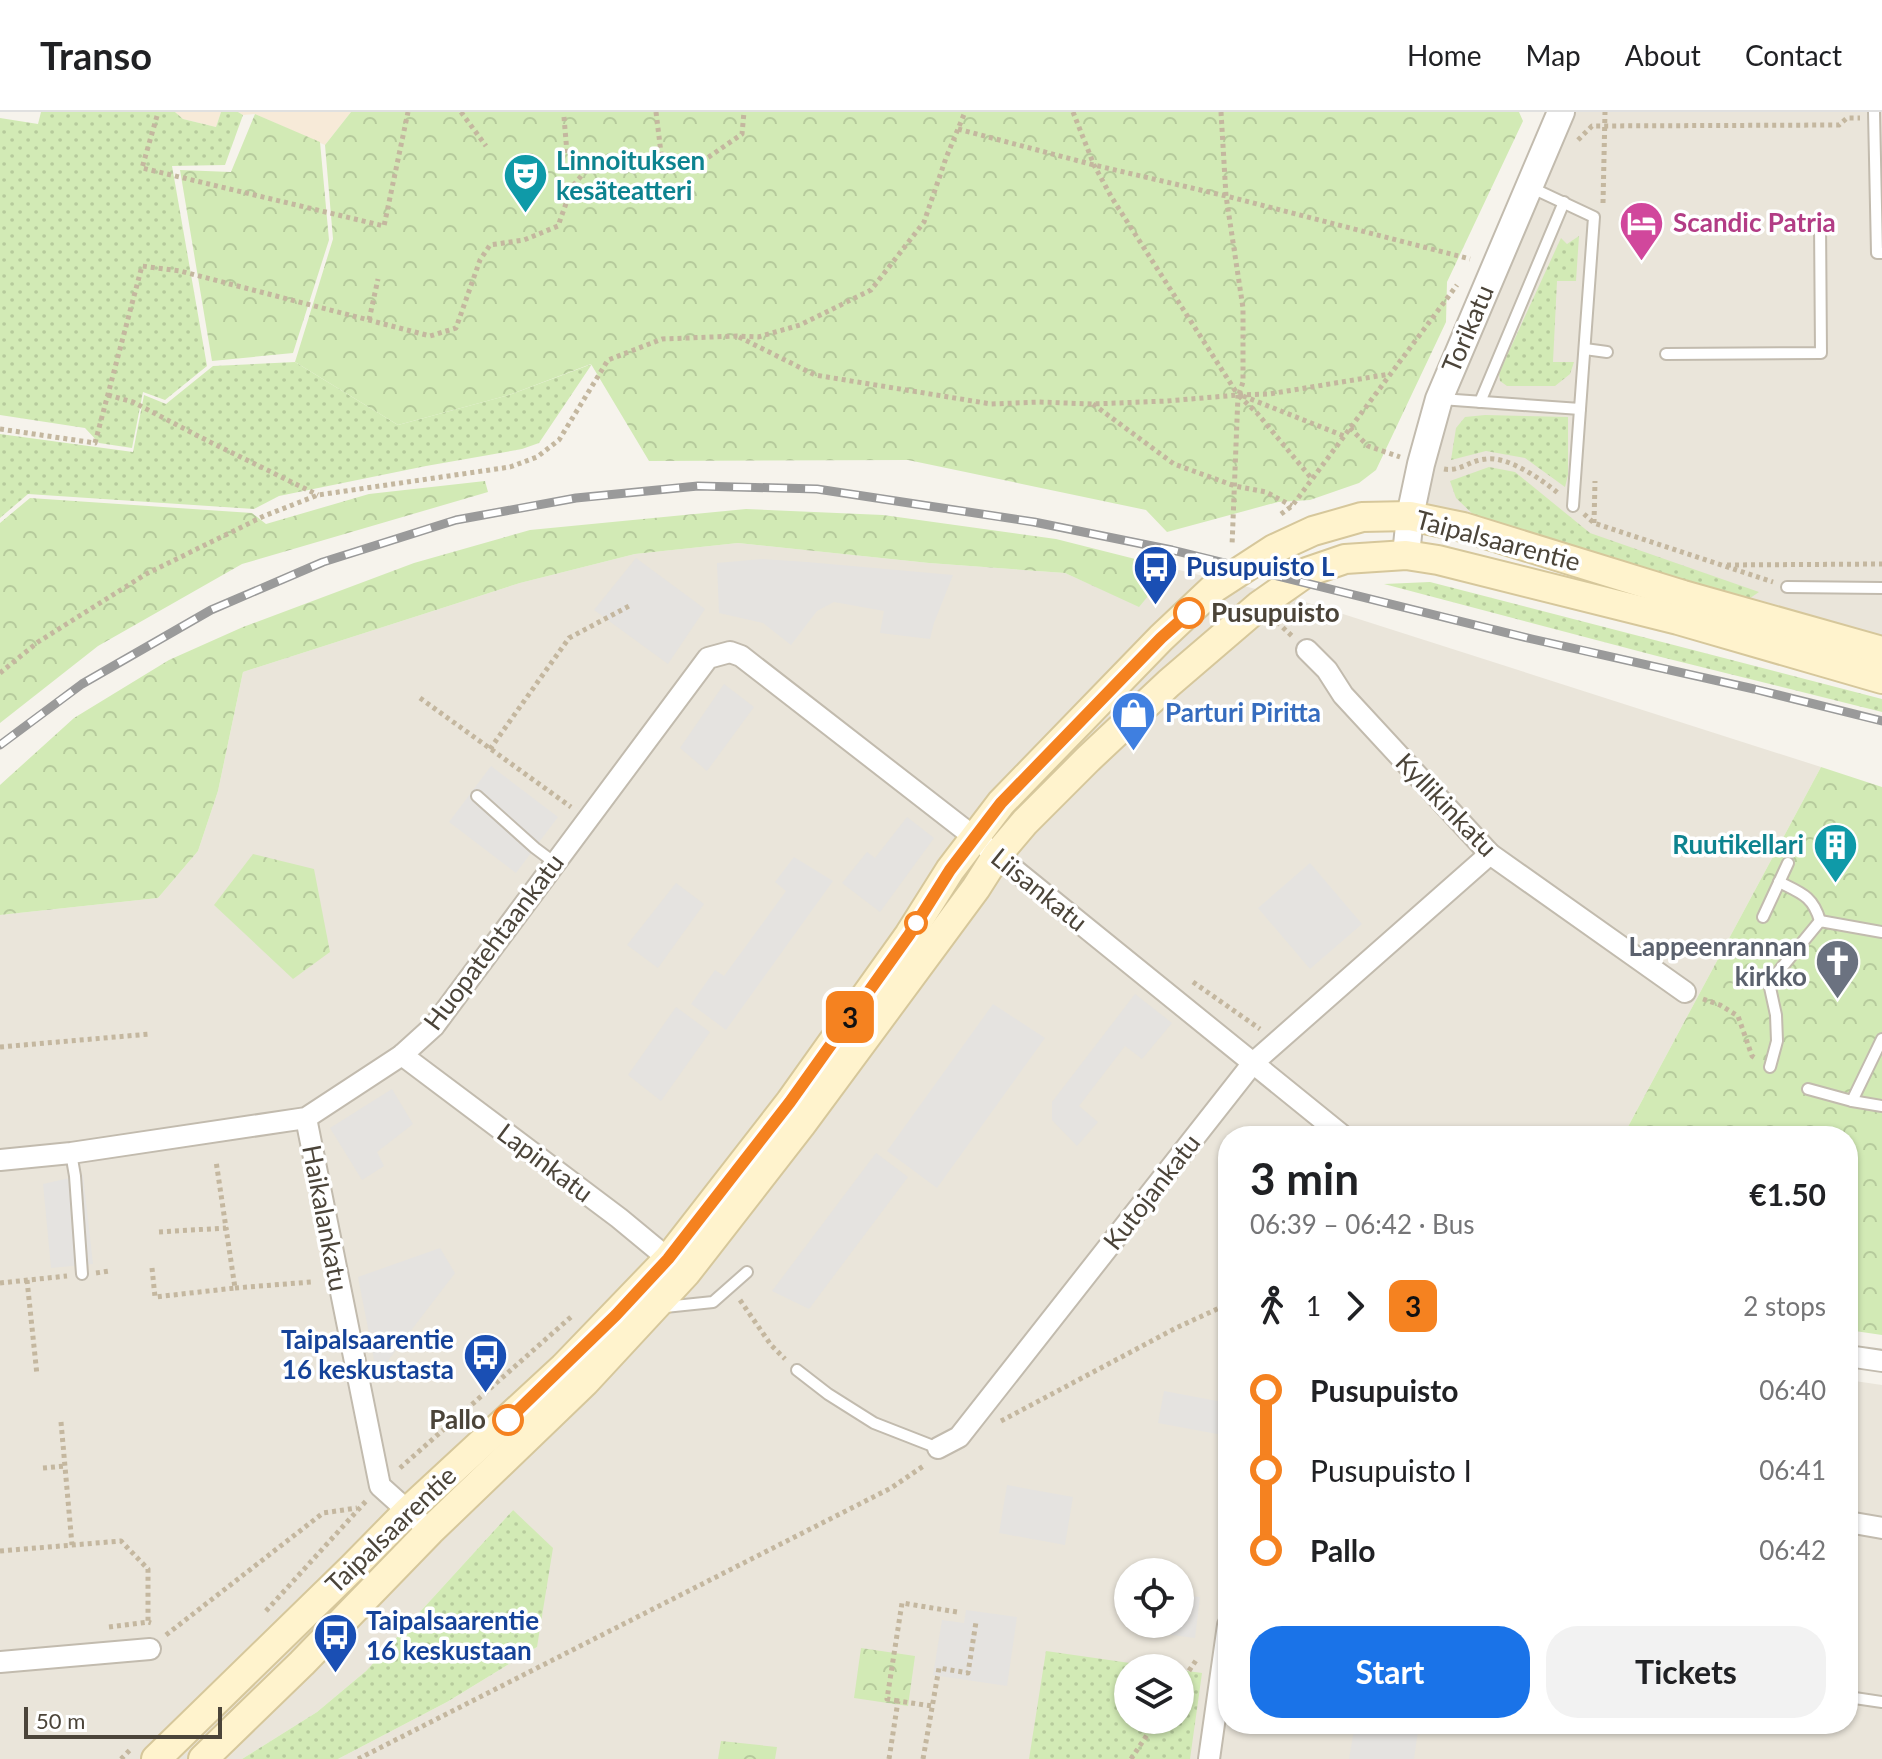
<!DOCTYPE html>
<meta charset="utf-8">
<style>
:root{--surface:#fff;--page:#f2f2f2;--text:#202124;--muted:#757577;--line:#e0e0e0;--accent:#1a73e8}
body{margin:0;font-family:Lato,sans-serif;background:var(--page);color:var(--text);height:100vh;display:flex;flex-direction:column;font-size:30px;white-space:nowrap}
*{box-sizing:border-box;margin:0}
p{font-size:26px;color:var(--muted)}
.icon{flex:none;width:44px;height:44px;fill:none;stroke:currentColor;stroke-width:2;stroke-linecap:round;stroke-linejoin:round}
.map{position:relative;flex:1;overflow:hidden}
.details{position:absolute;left:1218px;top:1014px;width:640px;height:608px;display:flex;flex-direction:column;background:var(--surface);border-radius:32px;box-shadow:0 2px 6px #0004}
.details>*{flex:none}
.badge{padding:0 16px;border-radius:12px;font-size:28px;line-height:52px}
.controls{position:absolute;left:1114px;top:1446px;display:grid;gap:16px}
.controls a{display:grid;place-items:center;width:80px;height:80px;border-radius:50%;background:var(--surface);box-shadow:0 2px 6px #0004;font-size:40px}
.scale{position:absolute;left:24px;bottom:20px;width:198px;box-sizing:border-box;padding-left:8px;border:4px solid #4b4439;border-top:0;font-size:22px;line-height:28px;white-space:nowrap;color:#4b4439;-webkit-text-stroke:6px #fff;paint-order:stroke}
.map>.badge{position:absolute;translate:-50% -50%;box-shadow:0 0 0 4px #fff}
.legs{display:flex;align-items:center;gap:12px;height:88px;padding:0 32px;font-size:26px}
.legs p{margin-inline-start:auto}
.headline{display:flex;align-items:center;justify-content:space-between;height:136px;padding:0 32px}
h1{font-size:44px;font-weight:700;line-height:60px}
.cta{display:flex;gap:16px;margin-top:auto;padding:16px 32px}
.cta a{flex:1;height:92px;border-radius:32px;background:var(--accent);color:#fff;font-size:32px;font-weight:700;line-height:92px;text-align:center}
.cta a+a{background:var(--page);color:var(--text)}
ul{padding:0 32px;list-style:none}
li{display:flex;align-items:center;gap:28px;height:80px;font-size:30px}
li i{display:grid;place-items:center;width:12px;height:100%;margin:0 10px;background:currentColor}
li i::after{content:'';width:20px;height:20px;margin:-10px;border:6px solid;border-radius:50%;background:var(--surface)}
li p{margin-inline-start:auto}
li:first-child i{background:linear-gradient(#0000 50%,currentColor 0)}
li:last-child i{background:linear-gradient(currentColor 50%,#0000 0)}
header{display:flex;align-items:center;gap:48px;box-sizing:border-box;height:112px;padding:0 40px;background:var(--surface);border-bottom:2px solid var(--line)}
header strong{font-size:38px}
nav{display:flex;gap:44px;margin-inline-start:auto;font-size:28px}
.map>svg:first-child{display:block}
</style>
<header>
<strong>Transo</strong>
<nav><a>Home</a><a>Map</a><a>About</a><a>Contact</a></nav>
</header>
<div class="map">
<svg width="1882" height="1647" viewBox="0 0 1882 1647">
<defs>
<pattern id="grass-dots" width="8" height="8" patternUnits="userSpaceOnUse" patternTransform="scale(2)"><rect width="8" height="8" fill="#d2eab5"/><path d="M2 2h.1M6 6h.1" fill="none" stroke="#b6ca9c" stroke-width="1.8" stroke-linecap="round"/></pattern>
<pattern id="forest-crowns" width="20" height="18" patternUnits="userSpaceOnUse" patternTransform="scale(2)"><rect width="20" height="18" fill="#d2eab5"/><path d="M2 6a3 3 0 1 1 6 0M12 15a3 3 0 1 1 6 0" fill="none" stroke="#b6ca9c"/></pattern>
</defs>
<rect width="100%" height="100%" fill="#f6f3ec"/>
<g fill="#eae5da" fill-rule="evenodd">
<polygon points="1561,0 1882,0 1882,539 1410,404 1421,352"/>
<path d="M738,431L929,451L1065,461L1139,494L1154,477L1155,452L1296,487L1821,655L1623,1024H1228V1612H1848V1268L1882,1273V1647H338L447,1590L537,1535L513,1398L366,1559L317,1600L242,1647H0V803L158,786L198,739L218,679L243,560L520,471L635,442ZM1128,1460H1180V1512H1128ZM1128,1556H1180V1608H1128Z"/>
</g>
<g fill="#f7ead8">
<polygon points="175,0 221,0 216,15 183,7"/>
<polygon points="238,0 351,0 325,33 255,2 243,3"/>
</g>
<g fill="url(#grass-dots)">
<polygon points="41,0 175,0 183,7 216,15 221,0 238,0 243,3 225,53 172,54 207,254 165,288 143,280 132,336 99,331 85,316 0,303 0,6 38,12"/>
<polygon points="1579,124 1576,169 1557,169 1553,250 1574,250 1570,262 1555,274 1507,274 1500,269 1499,261 1561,126 1567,132"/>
<polygon points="295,250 398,313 509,283 592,252 539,331 522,337 426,354 279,384 254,397 28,382 0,406 0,322 133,340 144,283 166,292 213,254"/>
<polygon points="1485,303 1568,305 1568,363 1565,375 1525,346 1486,339 1451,348 1456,316 1465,305"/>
<polygon points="1489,355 1515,360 1590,421 1759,480 1740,493 1479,408 1456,386 1450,369"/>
<polygon points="1430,470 1882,587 1882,600 1657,544 1384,472"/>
<polygon points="513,1398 553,1436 537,1535 447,1590 338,1647 242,1647 317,1600 366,1559"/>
<polygon points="1046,1539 1165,1556 1128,1556 1128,1608 1180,1608 1180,1558 1202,1561 1190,1647 1029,1647"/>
</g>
<g fill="url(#forest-crowns)">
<polygon points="351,0 1519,0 1523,9 1447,170 1446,210 1376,358 1359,371 1310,388 1278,390 1167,420 1146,398 908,348 649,349 591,252 509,283 398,313 295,250 333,127 325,33"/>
<polygon points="255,2 320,30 329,128 293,241 212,249 180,58 231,60"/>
<polygon points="485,369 488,380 242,452 98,534 0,611 0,411 30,386 252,401 266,412 369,382"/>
<polygon points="746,397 883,403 1056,427 1155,452 1154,477 1139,495 1065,461 929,451 738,431 635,442 520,471 243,560 218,679 198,739 158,786 0,803 0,673 74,606 169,548 243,515 414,451 530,418"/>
<polygon points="1821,655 1882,675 1882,1223 1848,1218 1848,1024 1623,1024"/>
<polygon points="253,742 314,757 330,840 293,867 214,793"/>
<polygon points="861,1536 915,1544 908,1594 854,1586"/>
<polygon points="721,1629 777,1635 775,1647 718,1647"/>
</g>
<g fill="#e5e3e0">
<polygon points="636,446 705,497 668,552 594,498"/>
<polygon points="762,447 807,450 953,463 934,511 930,527 880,521 884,499 834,490 817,499 791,533 763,511 719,501 717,451"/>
<polygon points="724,572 754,595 707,659 680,636"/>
<polygon points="491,654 558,705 516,761 449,710"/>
<polygon points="907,705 934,726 880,800 842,771 867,740 875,746"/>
<polygon points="794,745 833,769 726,918 691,892 715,858 724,864 786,779 775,770"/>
<polygon points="1310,751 1362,812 1310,857 1258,796"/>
<polygon points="676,771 704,792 658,856 627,833"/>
<polygon points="1135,882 1172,911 1142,947 1125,934 1079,994 1098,1010 1077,1034 1052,1008 1052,990"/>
<polygon points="993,892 1045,926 937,1076 887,1039"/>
<polygon points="676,895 710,920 661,989 628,963"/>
<polygon points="392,977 413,1012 377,1040 384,1054 362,1068 330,1016"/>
<polygon points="876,1041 908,1065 809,1197 772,1179"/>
<polygon points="83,1063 93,1152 51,1156 43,1072"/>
<polygon points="440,1136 455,1161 377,1263 358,1165"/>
<polygon points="1164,1279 1228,1291 1228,1324 1158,1311"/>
<polygon points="1007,1373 1073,1385 1065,1433 999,1421"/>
<polygon points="1180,1483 1200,1485 1195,1526 1134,1518 1135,1512 1180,1512"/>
<polygon points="966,1498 1017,1505 1007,1574 933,1563 942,1508 964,1511"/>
<polygon points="1355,1612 1419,1612 1414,1647 1349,1647"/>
</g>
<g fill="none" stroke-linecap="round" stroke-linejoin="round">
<defs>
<g id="service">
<polyline points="1874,0 1877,141 1882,141"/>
<polyline points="1585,237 1607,240"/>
<polyline points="1666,242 1821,241 1820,109"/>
<polyline points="1441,287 1580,297 1594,105 1530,75"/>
<polyline points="1480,290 1564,90"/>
<polyline points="1573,394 1580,297"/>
<polyline points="1787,475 1882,476"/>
<polyline points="477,684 535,736 555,751"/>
<path d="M1779,770C1801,781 1813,784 1820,809"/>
<polyline points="1763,805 1788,751"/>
<polyline points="1770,955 1777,929 1776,903 1769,871 1820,809 1882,820"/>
<polyline points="1808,977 1852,989 1882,994"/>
<polyline points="1852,989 1882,927"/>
<polyline points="71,1041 75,1064 82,1162"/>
<polyline points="665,1195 713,1190 747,1160"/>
<polyline points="797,1258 828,1282 874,1311 938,1336"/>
<polyline points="1848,1585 1882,1590"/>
</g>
<g id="minor">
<polyline points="1307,538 1327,558 1343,583 1490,742 1685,880"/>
<polyline points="402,943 619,1106 677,1154"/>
<polyline points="306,1006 380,1374 430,1419"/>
<polyline points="0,1048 71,1041 306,1006 402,943 434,914 708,546 730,540 741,544 974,725 1343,1024"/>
<polyline points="1848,1244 1882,1249"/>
<polyline points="938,1336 959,1325 1253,951 1490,742"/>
<polyline points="1848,1410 1882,1416"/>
<polyline points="0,1550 150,1537"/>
<polyline points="1209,1647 1228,1513"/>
</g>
<polyline id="tertiary" points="1406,443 1410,404 1421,352 1439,287 1561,0"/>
<g id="secondary">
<polyline points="156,1647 352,1456 408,1399 564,1255 668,1147 790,990 909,823 950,758 1001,691 1161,526 1214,476 1274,437 1313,419 1362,405 1410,404 1463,415 1683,483 1882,539"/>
<polyline points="203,1647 302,1551 430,1419 585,1270 686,1161 801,1013 976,776 997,743 1025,710 1088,647 1169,571 1260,493 1307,460 1345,447 1406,443 1438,448 1678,508 1882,567"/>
</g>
</defs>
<use href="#service" stroke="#c2bbae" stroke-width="14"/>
<use href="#minor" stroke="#c2bbae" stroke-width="24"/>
<use href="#tertiary" stroke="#c2bbae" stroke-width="30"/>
<use href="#secondary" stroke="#d6c79b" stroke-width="32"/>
<g stroke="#c4b79f" stroke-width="5" stroke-dasharray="4 4" stroke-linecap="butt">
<polyline points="461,0 486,34"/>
<polyline points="656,0 662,49"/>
<polyline points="1073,0 1094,53 1112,86 1238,283 1232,434"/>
<polyline points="1221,0 1226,84 1243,196 1243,270 1239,282"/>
<polyline points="157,4 142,56 384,114 408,0"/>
<polyline points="564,5 567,41"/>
<polyline points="958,17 1094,53 1226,84 1470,147"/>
<polyline points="1578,28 1592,14 1839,13 1847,6 1860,6"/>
<polyline points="1603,91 1605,0"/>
<polyline points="369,208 378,167"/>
<polyline points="739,225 815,263 991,292 1039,290 1092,292 1167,289 1238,283 1257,301 1312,367"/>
<polyline points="108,283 133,290 202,326 318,383"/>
<polyline points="1239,283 1269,282 1390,262"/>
<polyline points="1243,284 1344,324"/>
<polyline points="1093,292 1174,352 1235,374 1266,380 1292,394"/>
<polyline points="1350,316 1368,334 1400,345"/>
<polyline points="0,317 95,331 142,154 180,159 430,224 456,216 480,148 490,133 524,128 558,114 572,75 587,57 662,49 703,49 742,22 744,0"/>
<path d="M1444,357C1460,360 1470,348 1486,347C1508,344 1541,367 1558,381"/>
<polyline points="1281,402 1292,394 1457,173"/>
<polyline points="1584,402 1594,411 1773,470"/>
<polyline points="1594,411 1595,369"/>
<polyline points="1727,453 1882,452"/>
<polyline points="1277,510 1293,525"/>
<polyline points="0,561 38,530 146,462 264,404 318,383 510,355 537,345 559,328 608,248 662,227 737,224 758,225 800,213 871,178 924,110 946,46 965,0"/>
<polyline points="420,586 571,695"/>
<polyline points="490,637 569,526 631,493"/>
<polyline points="1193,870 1260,917"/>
<polyline points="1703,887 1720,893 1738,904 1752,944 1755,946"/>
<polyline points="0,935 150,922"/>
<polyline points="159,1120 226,1116 216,1049"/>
<polyline points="152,1156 155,1185 235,1176 226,1116"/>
<polyline points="96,1161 109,1159"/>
<polyline points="27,1168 37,1263"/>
<polyline points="0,1171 67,1164"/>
<polyline points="235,1176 311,1170"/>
<polyline points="740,1188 771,1233 785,1247"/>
<polyline points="1001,1309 1176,1216 1228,1192"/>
<polyline points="61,1310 72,1433"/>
<polyline points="43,1356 65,1354"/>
<polyline points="400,1356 572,1204"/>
<polyline points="0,1439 121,1429 148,1457 148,1510"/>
<polyline points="266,1499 367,1388"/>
<polyline points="109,1515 148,1510 151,1511"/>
<polyline points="166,1523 323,1401 357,1396"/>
<polyline points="1180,1572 1197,1547"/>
<polyline points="898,1589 887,1587 902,1491 957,1500"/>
<polyline points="121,1647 130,1638"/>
<polyline points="358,1647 891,1376 925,1353"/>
<polyline points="889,1647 898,1589 932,1594"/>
<polyline points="923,1647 939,1556 968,1561 976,1510"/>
<polyline points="1131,1647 1157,1608"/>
</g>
<use href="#service" stroke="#fff" stroke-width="10"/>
<use href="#minor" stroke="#fff" stroke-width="20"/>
<use href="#tertiary" stroke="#fff" stroke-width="26"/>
<use href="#secondary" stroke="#fff3cd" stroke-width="28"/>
<defs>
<polyline id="rail" points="0,633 82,572 211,498 323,450 456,408 576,386 698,374 817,377 1034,410 1172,438 1532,527 1754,577 1882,609"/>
</defs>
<use href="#rail" stroke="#9a9a9a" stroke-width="9"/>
<use href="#rail" stroke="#fff" stroke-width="6" stroke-dasharray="18" stroke-linecap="butt"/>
</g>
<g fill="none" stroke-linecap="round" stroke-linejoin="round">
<defs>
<polyline id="line-1" points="508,1308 616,1203 668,1147 790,990 909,823 950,758 988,708 1001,691 1161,526 1189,501"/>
</defs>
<use href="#line-1" stroke="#fff" stroke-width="18"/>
<use href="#line-1" stroke="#f58220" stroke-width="12"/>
</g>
<defs>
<symbol id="theatre-pin" viewBox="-11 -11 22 30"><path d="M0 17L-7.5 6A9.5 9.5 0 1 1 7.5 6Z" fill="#0f9aa8" stroke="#fff"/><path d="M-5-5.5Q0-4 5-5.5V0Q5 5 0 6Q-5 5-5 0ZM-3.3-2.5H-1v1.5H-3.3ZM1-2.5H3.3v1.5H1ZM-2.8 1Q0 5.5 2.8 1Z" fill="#fff"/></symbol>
<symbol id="hotel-pin" viewBox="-11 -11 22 30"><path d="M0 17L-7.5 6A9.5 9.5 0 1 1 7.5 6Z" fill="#d1479c" stroke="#fff"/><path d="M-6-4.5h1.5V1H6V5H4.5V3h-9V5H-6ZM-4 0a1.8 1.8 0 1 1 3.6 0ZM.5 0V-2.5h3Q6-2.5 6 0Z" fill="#fff"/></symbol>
<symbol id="bus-pin" viewBox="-11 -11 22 30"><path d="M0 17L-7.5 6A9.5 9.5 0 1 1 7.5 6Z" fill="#1a4fb4" stroke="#fff"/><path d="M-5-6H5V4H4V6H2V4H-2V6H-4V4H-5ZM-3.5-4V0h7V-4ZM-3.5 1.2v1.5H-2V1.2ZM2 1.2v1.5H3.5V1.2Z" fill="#fff"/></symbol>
<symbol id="shop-pin" viewBox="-11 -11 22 30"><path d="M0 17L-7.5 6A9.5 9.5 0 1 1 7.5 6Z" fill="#3f7fe0" stroke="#fff"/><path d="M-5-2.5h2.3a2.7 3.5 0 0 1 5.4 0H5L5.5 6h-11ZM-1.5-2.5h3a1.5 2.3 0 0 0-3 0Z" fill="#fff"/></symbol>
<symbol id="building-pin" viewBox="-11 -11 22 30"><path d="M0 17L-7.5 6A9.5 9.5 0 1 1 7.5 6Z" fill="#0f9aa8" stroke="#fff"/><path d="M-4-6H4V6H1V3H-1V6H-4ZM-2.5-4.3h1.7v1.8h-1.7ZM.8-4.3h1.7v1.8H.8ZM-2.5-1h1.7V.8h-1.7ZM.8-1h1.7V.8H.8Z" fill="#fff"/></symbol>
<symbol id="church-pin" viewBox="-11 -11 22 30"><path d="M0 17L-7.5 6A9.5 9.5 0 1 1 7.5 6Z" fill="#6b7280" stroke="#fff"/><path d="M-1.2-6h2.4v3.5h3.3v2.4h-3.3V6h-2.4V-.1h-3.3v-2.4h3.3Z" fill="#fff"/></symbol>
</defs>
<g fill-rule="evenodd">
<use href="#theatre-pin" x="500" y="38" width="51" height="69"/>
<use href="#hotel-pin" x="1616" y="86" width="51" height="69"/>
<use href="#bus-pin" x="1130" y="430" width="51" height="69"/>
<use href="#shop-pin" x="1108" y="576" width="51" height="69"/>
<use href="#building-pin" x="1810" y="708" width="51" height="69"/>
<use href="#church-pin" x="1812" y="824" width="51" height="69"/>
<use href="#bus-pin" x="460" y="1218" width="51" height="69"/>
<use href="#bus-pin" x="310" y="1498" width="51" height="69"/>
</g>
<g fill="#fff" stroke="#f58220" stroke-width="4">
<circle cx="1189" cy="501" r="14"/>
<circle cx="916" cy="811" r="10"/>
<circle cx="508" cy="1308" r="14"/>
</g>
<g text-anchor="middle" stroke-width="7" stroke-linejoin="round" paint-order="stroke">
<g font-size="26" font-weight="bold" fill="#0d838f" stroke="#fff" text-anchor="start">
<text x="556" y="58">Linnoituksen<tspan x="556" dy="30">kesäteatteri</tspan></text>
<text x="1804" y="742" text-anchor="end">Ruutikellari</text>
</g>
<g font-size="26" font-weight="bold" fill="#b23c85" stroke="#fff" text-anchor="start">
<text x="1673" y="120">Scandic Patria</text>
</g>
<g font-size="26" fill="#4b4439" stroke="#fff">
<text transform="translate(1468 217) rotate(-67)" y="9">Torikatu</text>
<text transform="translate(1498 429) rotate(15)" y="9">Taipalsaarentie</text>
<text transform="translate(1446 693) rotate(46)" y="9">Kyllikinkatu</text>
<text transform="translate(1039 778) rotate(39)" y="9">Liisankatu</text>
<text transform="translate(494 830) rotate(-53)" y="9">Huopatehtaankatu</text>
<text transform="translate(545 1051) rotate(37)" y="9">Lapinkatu</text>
<text transform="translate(1152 1080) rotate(-52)" y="9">Kutojankatu</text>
<text transform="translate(325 1106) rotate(79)" y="9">Haikalankatu</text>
<text transform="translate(391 1418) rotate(-44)" y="9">Taipalsaarentie</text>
</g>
<g font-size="26" font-weight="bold" fill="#164399" stroke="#fff" text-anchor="start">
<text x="1186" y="464">Pusupuisto L</text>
<text x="454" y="1237" text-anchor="end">Taipalsaarentie<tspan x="454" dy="30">16 keskustasta</tspan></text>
<text x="366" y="1518">Taipalsaarentie<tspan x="366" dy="30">16 keskustaan</tspan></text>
</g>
<g font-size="26" font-weight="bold" fill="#4b4439" stroke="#fff" text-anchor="start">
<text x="1211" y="510">Pusupuisto</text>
<text x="486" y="1317" text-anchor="end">Pallo</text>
</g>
<g font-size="26" font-weight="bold" fill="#366cbe" stroke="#fff" text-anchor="start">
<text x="1165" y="610">Parturi Piritta</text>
</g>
<g font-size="26" font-weight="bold" fill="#5b616d" stroke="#fff" text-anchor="end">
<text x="1807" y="844">Lappeenrannan<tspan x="1807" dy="30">kirkko</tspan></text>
</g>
</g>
</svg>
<div class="controls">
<a><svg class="icon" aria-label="locate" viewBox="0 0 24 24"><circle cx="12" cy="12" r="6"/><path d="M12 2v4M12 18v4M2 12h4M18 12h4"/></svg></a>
<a><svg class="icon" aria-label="layers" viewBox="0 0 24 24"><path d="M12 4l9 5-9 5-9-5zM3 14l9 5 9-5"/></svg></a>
</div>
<div class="scale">50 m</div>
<b class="badge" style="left:850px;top:905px;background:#f58220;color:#111">3</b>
<section class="details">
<div class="headline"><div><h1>3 min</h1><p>06:39 – 06:42 · Bus</p></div><b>€1.50</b></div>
<div class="legs"><svg class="icon" aria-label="walk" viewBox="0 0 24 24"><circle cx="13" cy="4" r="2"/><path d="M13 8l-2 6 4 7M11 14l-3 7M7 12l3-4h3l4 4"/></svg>1<svg class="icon" aria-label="forward" viewBox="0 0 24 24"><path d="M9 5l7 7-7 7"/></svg><b class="badge" style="background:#f58220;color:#111">3</b><p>2 stops</p></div>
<ul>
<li><i style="color:#f58220"></i><b>Pusupuisto</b><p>06:40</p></li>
<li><i style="color:#f58220"></i><span>Pusupuisto I</span><p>06:41</p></li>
<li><i style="color:#f58220"></i><b>Pallo</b><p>06:42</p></li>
</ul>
<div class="cta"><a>Start</a><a>Tickets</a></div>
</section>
</div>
